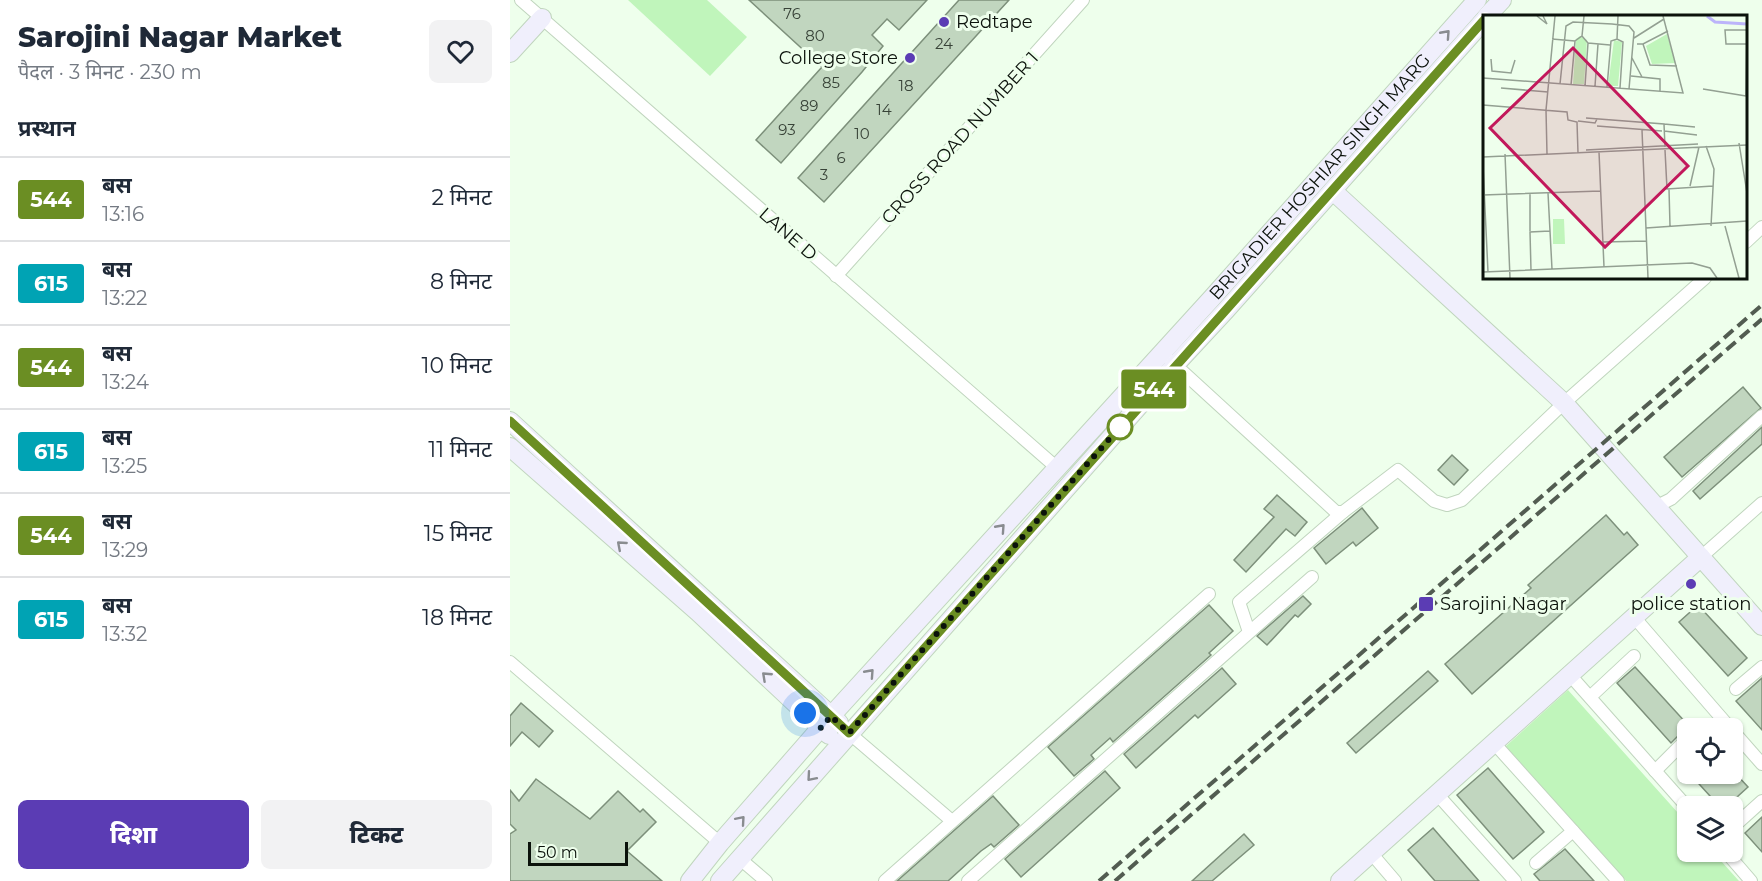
<!DOCTYPE html>
<html lang="hi">
<meta charset="utf-8">
<style>
:root{--surface:#fff;--page:#f2f2f3;--text:#1f2937;--muted:#747a83;--line:#e0e1e3;--accent:#5b3cb4}
body{margin:0;font-family:Montserrat,"Noto Sans Devanagari",sans-serif;background:var(--page);color:var(--text);height:100vh;display:flex;flex-direction:column;font-size:22px;white-space:nowrap}
*{box-sizing:border-box;margin:0}
p{font-size:20px;color:var(--muted)}
.icon{flex:none;width:33px;height:33px;fill:none;stroke:currentColor;stroke-width:2;stroke-linecap:round;stroke-linejoin:round}
.map{position:relative;flex:1;overflow:hidden}
.panel{display:flex;flex-direction:column;background:var(--surface);width:510px}
.panel>*{flex:none}
.badge{padding:0 12px;border-radius:4px;font-size:21px;line-height:39px}
.buttons{position:absolute;left:1167px;top:718px;display:grid;gap:12px}
.buttons a{display:grid;place-items:center;width:66px;height:66px;border-radius:9px;background:var(--surface);box-shadow:0 2px 4px #0004;font-size:30px}
.scale{position:absolute;left:18px;bottom:15px;width:100px;box-sizing:border-box;padding-left:6px;border:3px solid #0b120b;border-top:0;font-size:16px;line-height:21px;white-space:nowrap;color:#0b120b;-webkit-text-stroke:4px #eeffec;paint-order:stroke}
.you{position:absolute;width:30px;height:30px;margin:-15px;border:4px solid #fff;border-radius:50%;background:#1a73e8;box-shadow:0 0 0 9px #1a73e833}
.map>.badge{position:absolute;translate:-50% -50%;box-shadow:0 0 0 3px #fff}
h2{padding:0 18px;font-size:22px;line-height:54px}
.round{display:grid;place-items:center;flex:none;width:63px;height:63px;border-radius:9px;background:var(--page)}
.summary{display:flex;align-items:center;justify-content:space-between;height:102px;padding:0 18px}
h1{font-size:28px;font-weight:800;line-height:45px}
.cta{display:flex;gap:12px;margin-top:auto;padding:12px 18px}
.cta a{flex:1;height:69px;border-radius:9px;background:var(--accent);color:#fff;font-size:24px;font-weight:800;line-height:69px;text-align:center}
.cta a+a{background:var(--page);color:var(--text)}
ul{padding:0;list-style:none}
li{display:flex;align-items:center;gap:18px;height:84px;padding:0 18px;border-top:2px solid var(--line)}
li div{flex:1}
li b{display:block;font-size:22px}
li em{font-style:normal}
li .badge{min-width:66px;font-weight:700;text-align:center}
main{display:flex;flex:1;min-height:0}
.map>svg:first-child{display:block}
</style>
<main>
<section class="panel">
<div class="summary"><div><h1>Sarojini Nagar Market</h1><p>पैदल · 3 मिनट · 230 m</p></div><a class="round"><svg class="icon" aria-label="heart" viewBox="0 0 24 24"><path d="M12 20l-8-8c-3-5 5-10 8-4 3-6 11-1 8 4z"/></svg></a></div>
<h2>प्रस्थान</h2>
<ul>
<li><span class="badge" style="background:#6b8e23;color:#fff">544</span><div><b>बस</b><p>13:16</p></div><em>2 मिनट</em></li>
<li><span class="badge" style="background:#00a3b4;color:#fff">615</span><div><b>बस</b><p>13:22</p></div><em>8 मिनट</em></li>
<li><span class="badge" style="background:#6b8e23;color:#fff">544</span><div><b>बस</b><p>13:24</p></div><em>10 मिनट</em></li>
<li><span class="badge" style="background:#00a3b4;color:#fff">615</span><div><b>बस</b><p>13:25</p></div><em>11 मिनट</em></li>
<li><span class="badge" style="background:#6b8e23;color:#fff">544</span><div><b>बस</b><p>13:29</p></div><em>15 मिनट</em></li>
<li><span class="badge" style="background:#00a3b4;color:#fff">615</span><div><b>बस</b><p>13:32</p></div><em>18 मिनट</em></li>
</ul>
<div class="cta"><a>दिशा</a><a>टिकट</a></div>
</section>
<div class="map">
<svg width="1252" height="881" viewBox="0 0 1252 881">
<rect width="100%" height="100%" fill="#eeffec"/>
<g fill="#c0f5bb">
<polygon points="118,0 197,0 237,37 200,76"/>
<polygon points="1058,690 1177,823 1178,852 1203,852 1229,881 1116,881 995,747"/>
</g>
<g fill="#c1d6bf" stroke="#7d907b" stroke-width="1.5">
<polygon points="239,0 417,0 389,30 377,19 362,35 373,46 352,72 271,163 246,140 312,67"/>
<polygon points="449,0 499,0 314,202 288,178"/>
<polygon points="1233,387 1251,408 1172,477 1154,457"/>
<polygon points="1252,427 1252,444 1190,499 1183,491"/>
<polygon points="942,455 958,470 944,485 928,470"/>
<polygon points="767,495 797,522 785,536 776,529 736,572 724,560 764,517 754,509"/>
<polygon points="852,508 868,528 846,546 843,542 816,564 804,548"/>
<polygon points="1096,515 1114,535 1117,532 1128,545 962,694 935,664 1021,588 1018,585"/>
<polygon points="793,596 801,604 788,617 785,615 757,645 747,636"/>
<polygon points="699,605 723,631 699,653 701,655 603,742 600,738 581,755 584,759 564,776 538,747"/>
<polygon points="1188,605 1237,658 1218,676 1169,622"/>
<polygon points="1125,667 1178,725 1178,730 1172,732 1161,743 1107,683"/>
<polygon points="712,668 726,684 688,718 685,715 626,768 614,754"/>
<polygon points="918,671 928,681 846,753 837,743"/>
<polygon points="1252,678 1252,730 1226,701"/>
<polygon points="11,703 43,731 29,747 12,732 0,746 0,716"/>
<polygon points="978,768 1034,832 1003,859 947,795"/>
<polygon points="595,771 610,788 511,877 495,859"/>
<polygon points="1180,774 1226,774 1238,787 1216,807 1210,807"/>
<polygon points="26,779 80,819 108,791 130,812 133,809 146,822 117,851 152,881 0,881 0,834 6,830 0,824 0,790 9,801"/>
<polygon points="483,796 509,825 484,847 481,844 471,851 438,881 387,881"/>
<polygon points="1252,817 1252,852 1235,833"/>
<polygon points="923,828 969,881 925,881 898,850"/>
<polygon points="734,834 744,845 702,881 682,881"/>
<polygon points="1055,849 1084,881 1030,881 1024,874"/>
</g>
<g fill="none" stroke-linecap="round" stroke-linejoin="round">
<defs>
<g id="street">
<polyline points="11,0 546,467"/>
<polyline points="1236,242 1252,227"/>
<polyline points="326,276 573,0"/>
<polyline points="661,361 826,512 833,512 888,470 924,501 937,505 952,500 1054,403 1195,278"/>
<polyline points="1145,507 1161,499 1252,416"/>
<polyline points="1191,557 1252,503"/>
<polyline points="1124,617 1221,729"/>
<polyline points="739,632 729,602 833,512"/>
<polyline points="0,662 210,843"/>
<polyline points="1060,675 1178,808"/>
<polyline points="1226,689 1252,667"/>
<polyline points="1080,697 1124,656"/>
<polyline points="1222,730 1252,764"/>
<polyline points="339,733 442,821"/>
<polyline points="984,743 1108,881"/>
<polyline points="1145,771 1178,738"/>
<polyline points="927,794 1005,881"/>
<polyline points="1222,828 1252,801"/>
<polyline points="1216,852 1241,881"/>
<polyline points="861,853 885,881"/>
<polyline points="229,858 256,881"/>
<polyline points="1026,863 1063,831"/>
<polyline points="375,881 699,594"/>
<polyline points="458,881 802,577"/>
</g>
<g id="secondary">
<polyline points="977,16 992,0"/>
<polyline points="0,53 32,18"/>
<polyline points="823,191 1054,403 1252,626"/>
<polyline points="0,421 329,723"/>
<polyline points="0,447 188,612 319,735"/>
<path id="s1" d="M180,881L210,843L321,716L702,298L967,0"/>
<polyline points="210,881 665,365 716,310 975,19"/>
<polyline points="830,881 1191,557"/>
</g>
</defs>
<use href="#street" stroke="#c0d5be" stroke-width="14"/>
<use href="#secondary" stroke="#c0d5be" stroke-width="20"/>
<use href="#street" stroke="#fff" stroke-width="12"/>
<use href="#secondary" stroke="#f0effc" stroke-width="18"/>
<g stroke="#525c51" stroke-width="4" stroke-dasharray="12 6" stroke-linecap="butt">
<polyline points="589,881 1252,305"/>
<polyline points="605,881 1252,319"/>
</g>
</g>
<defs><path id="oneway-chevron" d="M-2-3.5L2.5 0L-2 3.5" fill="none" stroke-width="1.6" stroke-linecap="round" stroke-linejoin="round" transform="scale(1.5)"/></defs>
<g stroke="#898c90">
<use href="#oneway-chevron" transform="translate(936 34) rotate(-48)"/>
<use href="#oneway-chevron" transform="translate(491 528) rotate(-48)"/>
<use href="#oneway-chevron" transform="translate(111 545) rotate(-139)"/>
<use href="#oneway-chevron" transform="translate(360 673) rotate(-48)"/>
<use href="#oneway-chevron" transform="translate(256 676) rotate(-137)"/>
<use href="#oneway-chevron" transform="translate(301 777) rotate(131)"/>
<use href="#oneway-chevron" transform="translate(231 820) rotate(-49)"/>
</g>
<g fill="none" stroke-linecap="round" stroke-linejoin="round">
<defs>
<polyline id="line" points="0,421 339,733 975,19"/>
</defs>
<use href="#line" stroke="#fff" stroke-width="14"/>
<use href="#line" stroke="#6b8e23" stroke-width="9"/>
<polyline stroke="#0b120b" stroke-width="6" stroke-dasharray="0 10.8" points="295,713 311,728 321,716 339,733 610,427"/>
</g>
<g fill="#5b3cb4" stroke="#eeffec" stroke-width="2">
<circle cx="434" cy="22" r="6"/>
<circle cx="400" cy="58" r="6"/>
<circle cx="1181" cy="584" r="6"/>
<rect x="908" y="596" width="16" height="16" rx="3"/>
</g>
<circle fill="#fff" stroke="#6b8e23" stroke-width="3" cx="610" cy="427" r="12"/>
<g text-anchor="middle" stroke-width="6" stroke-linejoin="round" paint-order="stroke">
<g font-size="15" fill="#384338">
<text x="282" y="19">76</text>
<text x="305" y="41">80</text>
<text x="434" y="49">24</text>
<text x="321" y="88">85</text>
<text x="396" y="91">18</text>
<text x="299" y="111">89</text>
<text x="374" y="115">14</text>
<text x="277" y="135">93</text>
<text x="352" y="139">10</text>
<text x="331" y="163">6</text>
<text x="314" y="180">3</text>
</g>
<g font-size="18" fill="#0b120b" stroke="#eeffec" text-anchor="start">
<text x="446" y="28">Redtape</text>
<text x="388" y="64" text-anchor="end">College Store</text>
<text x="930" y="610">Sarojini Nagar</text>
<text x="1181" y="610" text-anchor="middle">police station</text>
</g>
<g font-size="18" fill="#0b120b" stroke="#eeffec">
<text transform="translate(450 138) rotate(-48)" y="6">CROSS ROAD NUMBER 1</text>
<text dy="6" stroke="none"><textPath href="#s1" startOffset="945">BRIGADIER HOSHIAR SINGH MARG</textPath></text>
<text transform="translate(278 234) rotate(41)" y="6">LANE D</text>
</g>
</g>
<g transform="translate(973 15)">
<rect width="264" height="264" fill="#eeffec"/>
<path d="M184,19L192,48L169,49L163,31ZM97,21L104,25L101,69H90L93,24ZM131,25L139,27L135,71H125ZM70,204H81L82,229H70Z" fill="#c0f5bb"/>
<path fill="none" stroke="#bcb4fa" stroke-width="3" d="M224,1L232,7L264,9"/>
<path fill="none" stroke="#93a092" stroke-width="1.5" d="M54,1L64,9L60,1M99,21L101,1M151,23L181,4M69,24L92,26M134,24L135,1M105,28L127,30M154,29H160L185,16M160,29L167,50L194,51M264,29H243L242,15H264M149,43L159,62M8,44L9,56L28,58L32,45M148,61L177,64V77M0,63L200,78L180,1M77,69L83,11L90,7L129,9L146,11L151,17L146,74M88,70L92,26L99,21L105,28L102,71M112,71L115,29M124,72L128,26L134,24L140,27L137,73M18,73L65,77M220,74L263,81M263,81L264,15M0,90L84,97L85,105L94,107L95,138M103,103L181,109L182,132M95,106L112,108L114,104M181,109L212,112M114,111L179,116M159,115L165,263M181,116L214,120M256,128L264,178M223,131L231,154L228,211M103,135L215,129M182,135L184,174L230,171M116,137L121,252M22,139L27,263M64,139L63,95L72,1M0,142L264,130M0,151L5,257M207,171L216,132M186,174L187,211M47,178V216M65,178L69,254M0,180L118,176M242,211L256,263M163,213L264,206M120,227L164,226M48,255L47,217L67,216M0,257L209,248L227,253L234,263"/>
<path fill="#c2185b" fill-opacity="0.15" stroke="#c2185b" stroke-width="3" d="M90,33L205,151L122,232L7,113Z"/>
<rect width="264" height="264" fill="none" stroke="#0b120b" stroke-width="3"/>
</g>
</svg>
<div class="buttons">
<a><svg class="icon" aria-label="locate" viewBox="0 0 24 24"><circle cx="12" cy="12" r="6"/><path d="M12 2v4M12 18v4M2 12h4M18 12h4"/></svg></a>
<a><svg class="icon" aria-label="layers" viewBox="0 0 24 24"><path d="M12 4l9 5-9 5-9-5zM3 14l9 5 9-5"/></svg></a>
</div>
<div class="scale">50 m</div>
<div class="you" style="left:295px;top:713px"></div>
<b class="badge" style="left:644px;top:389px;background:#6b8e23;color:#fff">544</b>
</div>
</main>
